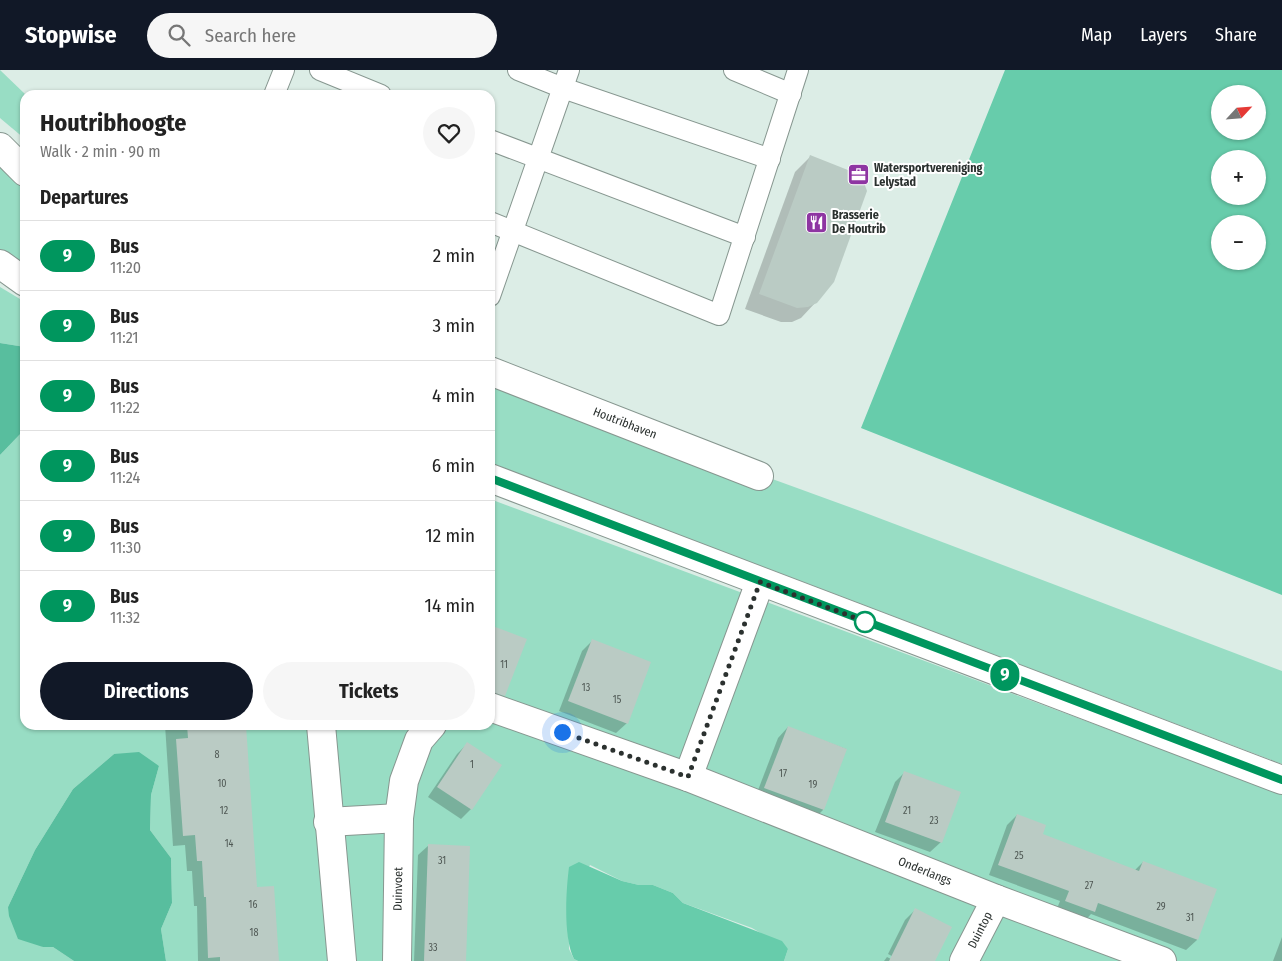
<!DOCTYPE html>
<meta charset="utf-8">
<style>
:root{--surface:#fff;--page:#f6f6f6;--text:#222;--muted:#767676;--line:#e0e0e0;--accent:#111827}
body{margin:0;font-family:"Fira Sans Condensed",sans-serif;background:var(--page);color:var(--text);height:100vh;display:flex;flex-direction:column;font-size:19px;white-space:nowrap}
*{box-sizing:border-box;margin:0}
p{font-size:16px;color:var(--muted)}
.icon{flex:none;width:28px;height:28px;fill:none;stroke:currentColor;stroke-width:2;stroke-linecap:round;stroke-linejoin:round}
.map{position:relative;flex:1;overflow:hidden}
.drawer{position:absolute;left:20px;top:20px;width:475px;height:640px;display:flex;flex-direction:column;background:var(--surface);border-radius:15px;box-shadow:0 1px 4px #0004}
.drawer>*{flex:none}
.badge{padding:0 10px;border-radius:16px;font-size:18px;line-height:32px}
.needle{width:32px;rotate:64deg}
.fabs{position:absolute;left:1211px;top:15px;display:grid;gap:10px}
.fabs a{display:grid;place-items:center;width:55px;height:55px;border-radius:50%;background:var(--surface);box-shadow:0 1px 4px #0004;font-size:25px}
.you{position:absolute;width:25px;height:25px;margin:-12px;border:4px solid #fff;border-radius:50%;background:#1a73e8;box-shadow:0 0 0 8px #1a73e833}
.map>.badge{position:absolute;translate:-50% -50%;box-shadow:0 0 0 2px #fff}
h2{padding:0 20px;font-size:19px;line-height:45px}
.round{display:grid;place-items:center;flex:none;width:52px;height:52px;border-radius:26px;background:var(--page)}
.summary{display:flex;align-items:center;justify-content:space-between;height:85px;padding:0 20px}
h1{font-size:24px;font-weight:700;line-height:38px}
.cta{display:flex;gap:10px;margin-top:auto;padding:10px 20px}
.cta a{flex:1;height:58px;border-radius:30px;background:var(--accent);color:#fff;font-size:20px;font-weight:700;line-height:58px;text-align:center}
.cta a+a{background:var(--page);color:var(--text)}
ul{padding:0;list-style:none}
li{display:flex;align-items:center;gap:15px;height:70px;padding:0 20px;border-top:1px solid var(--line)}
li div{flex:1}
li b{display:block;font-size:19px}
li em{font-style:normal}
li .badge{min-width:55px;font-weight:700;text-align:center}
header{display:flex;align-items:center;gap:30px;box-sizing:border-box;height:70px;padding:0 25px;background:var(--accent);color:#fff}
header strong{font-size:24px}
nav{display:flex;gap:28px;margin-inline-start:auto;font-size:18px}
.search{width:350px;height:45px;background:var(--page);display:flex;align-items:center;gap:12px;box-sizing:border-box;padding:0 18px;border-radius:28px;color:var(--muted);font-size:19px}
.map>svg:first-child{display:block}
</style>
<header>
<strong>Stopwise</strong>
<div class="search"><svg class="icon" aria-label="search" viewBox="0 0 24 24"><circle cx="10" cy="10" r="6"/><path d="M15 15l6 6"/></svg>Search here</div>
<nav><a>Map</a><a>Layers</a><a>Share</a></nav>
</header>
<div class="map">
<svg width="1282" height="891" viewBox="0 0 1282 891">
<rect width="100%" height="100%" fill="#dcede6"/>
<g fill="#98ddc4">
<polygon points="0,0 26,25 25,69 0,48"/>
<polygon points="0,84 25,105 25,197 0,180"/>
<polygon points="0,217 25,232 25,277 0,273"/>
<polygon points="490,306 863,442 1282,601 1282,694 490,393"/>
<polygon points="25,359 25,655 490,655 490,429 1282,724 1282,891 784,891 788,879 752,858 683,833 673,823 653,815 639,815 622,811 590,795 568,834 569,879 574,889 578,891 166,891 161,859 172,833 171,788 150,760 151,725 159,696 114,684 73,719 35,780 8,837 43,877 53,877 74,891 0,891 0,385"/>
</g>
<g fill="#58be9e">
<polygon points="0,273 25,277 25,359 0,385"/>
<polygon points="139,682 159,696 151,725 150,760 171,788 172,833 161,859 166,891 74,891 53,877 43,877 18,869 9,846 8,837 35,780 73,719 114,684"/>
</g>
<g fill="#67ccab" fill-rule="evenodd">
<path d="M1005,0H1282V525L861,358ZM1220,24H1258V61H1220ZM1220,89H1258V126H1220ZM1220,154H1258V191H1220Z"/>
<path d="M579,792L622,811L639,815H653L673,823L683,833L782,871L788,879L784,891H578L574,889C563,867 566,821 569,797Z"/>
</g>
<g fill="#0003">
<polygon points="810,87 816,232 801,248 792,252 781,252 745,239 795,102"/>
<polygon points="592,571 627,653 616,663 559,641 582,581"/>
<polygon points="165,655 245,655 256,819 278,891 198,891 197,836 194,836 192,801 187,801 185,775 173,776"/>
<polygon points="788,657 846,679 823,740 813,750 755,728 778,668"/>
<polygon points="467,674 471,739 461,749 428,727 457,684"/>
<polygon points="905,702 941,772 930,782 875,762 895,712"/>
<polygon points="1017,745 1041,765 1134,801 1143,792 1215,820 1197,870 1186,880 1091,844 1084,852 1056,841 1060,831 989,805 1007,755"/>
<polygon points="429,775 464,891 414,891 418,785"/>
<polygon points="915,840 933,891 901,891 888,884 905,850"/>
<polygon points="1282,867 1282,891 1273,891"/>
<polygon points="887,887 895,891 884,891"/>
</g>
<g fill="#bacbc4">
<polygon points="810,85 858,104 862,107 867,121 834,212 817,233 808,237 797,238 759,224"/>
<polygon points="490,555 527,569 505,626 490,622"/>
<polygon points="592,569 651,592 628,654 568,631"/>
<polygon points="187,655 246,655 257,817 274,816 279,891 220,891 220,887 208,888 206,827 204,827 202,791 197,791 195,765 183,766 176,669 188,668"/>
<polygon points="788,656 847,679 824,740 764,718"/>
<polygon points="467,672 502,695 472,740 437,717"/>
<polygon points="904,701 961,722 942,773 885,752"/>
<polygon points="1017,744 1046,755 1043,764 1139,801 1143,791 1217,819 1198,870 1098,833 1095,842 1065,831 1069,821 998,795"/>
<polygon points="428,774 470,776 466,891 424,891"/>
<polygon points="915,838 952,857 935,891 889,891"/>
</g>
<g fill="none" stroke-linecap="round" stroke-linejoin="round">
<defs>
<g id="service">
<polyline points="320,0 381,25"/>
<polyline points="518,0 563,18 770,89"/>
<polyline points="734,0 791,24"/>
<polyline points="274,25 284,0"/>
<polyline points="490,70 745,167"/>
<polyline points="490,152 719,245 798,0"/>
<polyline points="490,226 569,0"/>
</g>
<g id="minor">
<polyline points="0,77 25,102"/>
<polyline points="490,301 759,406"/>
<polyline points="490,637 688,707 996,829 1162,891"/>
<polyline points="321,655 342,891"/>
<polyline points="688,707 760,512"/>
<polyline points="328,752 399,748"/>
<polyline points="397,891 399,748 404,711 419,670 432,655"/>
<polyline points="964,891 996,829"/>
</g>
<g id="tertiary">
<polyline points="0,194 25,212"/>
<polyline points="490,408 1282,710"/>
</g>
</defs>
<use href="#service" stroke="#879790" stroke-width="22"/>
<use href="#minor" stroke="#879790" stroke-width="30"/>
<use href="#tertiary" stroke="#879790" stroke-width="30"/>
<use href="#service" stroke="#fff" stroke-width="20"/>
<use href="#minor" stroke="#fff" stroke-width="28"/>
<use href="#tertiary" stroke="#fff" stroke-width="28"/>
</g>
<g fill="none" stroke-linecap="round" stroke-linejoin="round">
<defs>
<polyline id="line" points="490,408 1282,710"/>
</defs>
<use href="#line" stroke="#fff" stroke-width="11"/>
<use href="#line" stroke="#00965e" stroke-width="8"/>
<polyline stroke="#2b312f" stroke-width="5" stroke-dasharray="0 9" points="562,662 688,707 760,512 872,554 865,552"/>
</g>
<defs>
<symbol id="office-square" viewBox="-11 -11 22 22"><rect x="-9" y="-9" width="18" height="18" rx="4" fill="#8e35a2" stroke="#fff"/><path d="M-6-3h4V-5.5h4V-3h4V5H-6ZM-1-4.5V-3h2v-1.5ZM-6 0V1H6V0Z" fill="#fff"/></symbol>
<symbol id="restaurant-square" viewBox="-11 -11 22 22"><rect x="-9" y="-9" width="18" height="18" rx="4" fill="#8e35a2" stroke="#fff"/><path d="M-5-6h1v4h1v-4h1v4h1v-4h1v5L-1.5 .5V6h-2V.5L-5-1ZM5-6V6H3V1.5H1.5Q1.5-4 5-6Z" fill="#fff"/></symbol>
</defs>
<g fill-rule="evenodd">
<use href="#office-square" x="846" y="92" width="25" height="25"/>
<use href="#restaurant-square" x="804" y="140" width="25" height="25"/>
</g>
<circle fill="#fff" stroke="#00965e" stroke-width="2.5" cx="865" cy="552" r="10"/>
<g text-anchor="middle" stroke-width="4" stroke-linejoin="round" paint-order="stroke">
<g font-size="10" fill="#4f5854">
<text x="504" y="598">11</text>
<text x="586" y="621">13</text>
<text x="617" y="633">15</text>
<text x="217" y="688">8</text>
<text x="472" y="698">1</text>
<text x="783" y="707">17</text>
<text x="222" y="717">10</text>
<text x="813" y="718">19</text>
<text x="224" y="744">12</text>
<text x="907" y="744">21</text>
<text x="934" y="754">23</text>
<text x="229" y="777">14</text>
<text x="1019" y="789">25</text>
<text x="442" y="794">31</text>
<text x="1089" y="819">27</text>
<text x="253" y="838">16</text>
<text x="1161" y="840">29</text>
<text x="1190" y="851">31</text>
<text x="254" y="866">18</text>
<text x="433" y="881">33</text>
</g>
<g font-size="12" font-weight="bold" fill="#2b312f" stroke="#fff" text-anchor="start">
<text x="874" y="102">Watersportvereniging<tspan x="874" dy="14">Lelystad</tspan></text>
<text x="832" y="149">Brasserie<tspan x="832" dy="14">De Houtrib</tspan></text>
</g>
<g font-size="12" fill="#2b312f" stroke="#fff">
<text transform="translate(625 353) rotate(21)" y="4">Houtribhaven</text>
<text transform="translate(925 801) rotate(22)" y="4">Onderlangs</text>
<text transform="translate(398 819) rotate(-89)" y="4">Duinvoet</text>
<text transform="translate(980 860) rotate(-63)" y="4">Duintop</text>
</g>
</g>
</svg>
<div class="fabs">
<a><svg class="needle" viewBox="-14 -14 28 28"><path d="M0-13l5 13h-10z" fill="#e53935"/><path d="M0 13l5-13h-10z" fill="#767676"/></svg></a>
<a>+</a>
<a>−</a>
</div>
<div class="you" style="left:562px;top:662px"></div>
<b class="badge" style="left:1005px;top:605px;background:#00965e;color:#fff">9</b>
<section class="drawer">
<div class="summary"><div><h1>Houtribhoogte</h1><p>Walk · 2 min · 90 m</p></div><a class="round"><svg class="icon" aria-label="heart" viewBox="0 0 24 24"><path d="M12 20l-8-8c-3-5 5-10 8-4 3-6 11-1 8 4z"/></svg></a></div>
<h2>Departures</h2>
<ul>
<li><span class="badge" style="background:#00965e;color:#fff">9</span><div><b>Bus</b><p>11:20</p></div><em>2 min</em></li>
<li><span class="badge" style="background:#00965e;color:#fff">9</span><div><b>Bus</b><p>11:21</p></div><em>3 min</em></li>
<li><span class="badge" style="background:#00965e;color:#fff">9</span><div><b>Bus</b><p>11:22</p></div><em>4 min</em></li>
<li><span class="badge" style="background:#00965e;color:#fff">9</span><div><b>Bus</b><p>11:24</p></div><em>6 min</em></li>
<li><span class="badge" style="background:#00965e;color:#fff">9</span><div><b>Bus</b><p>11:30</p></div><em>12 min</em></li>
<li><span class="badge" style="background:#00965e;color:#fff">9</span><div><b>Bus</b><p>11:32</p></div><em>14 min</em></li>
</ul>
<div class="cta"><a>Directions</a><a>Tickets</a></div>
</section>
</div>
